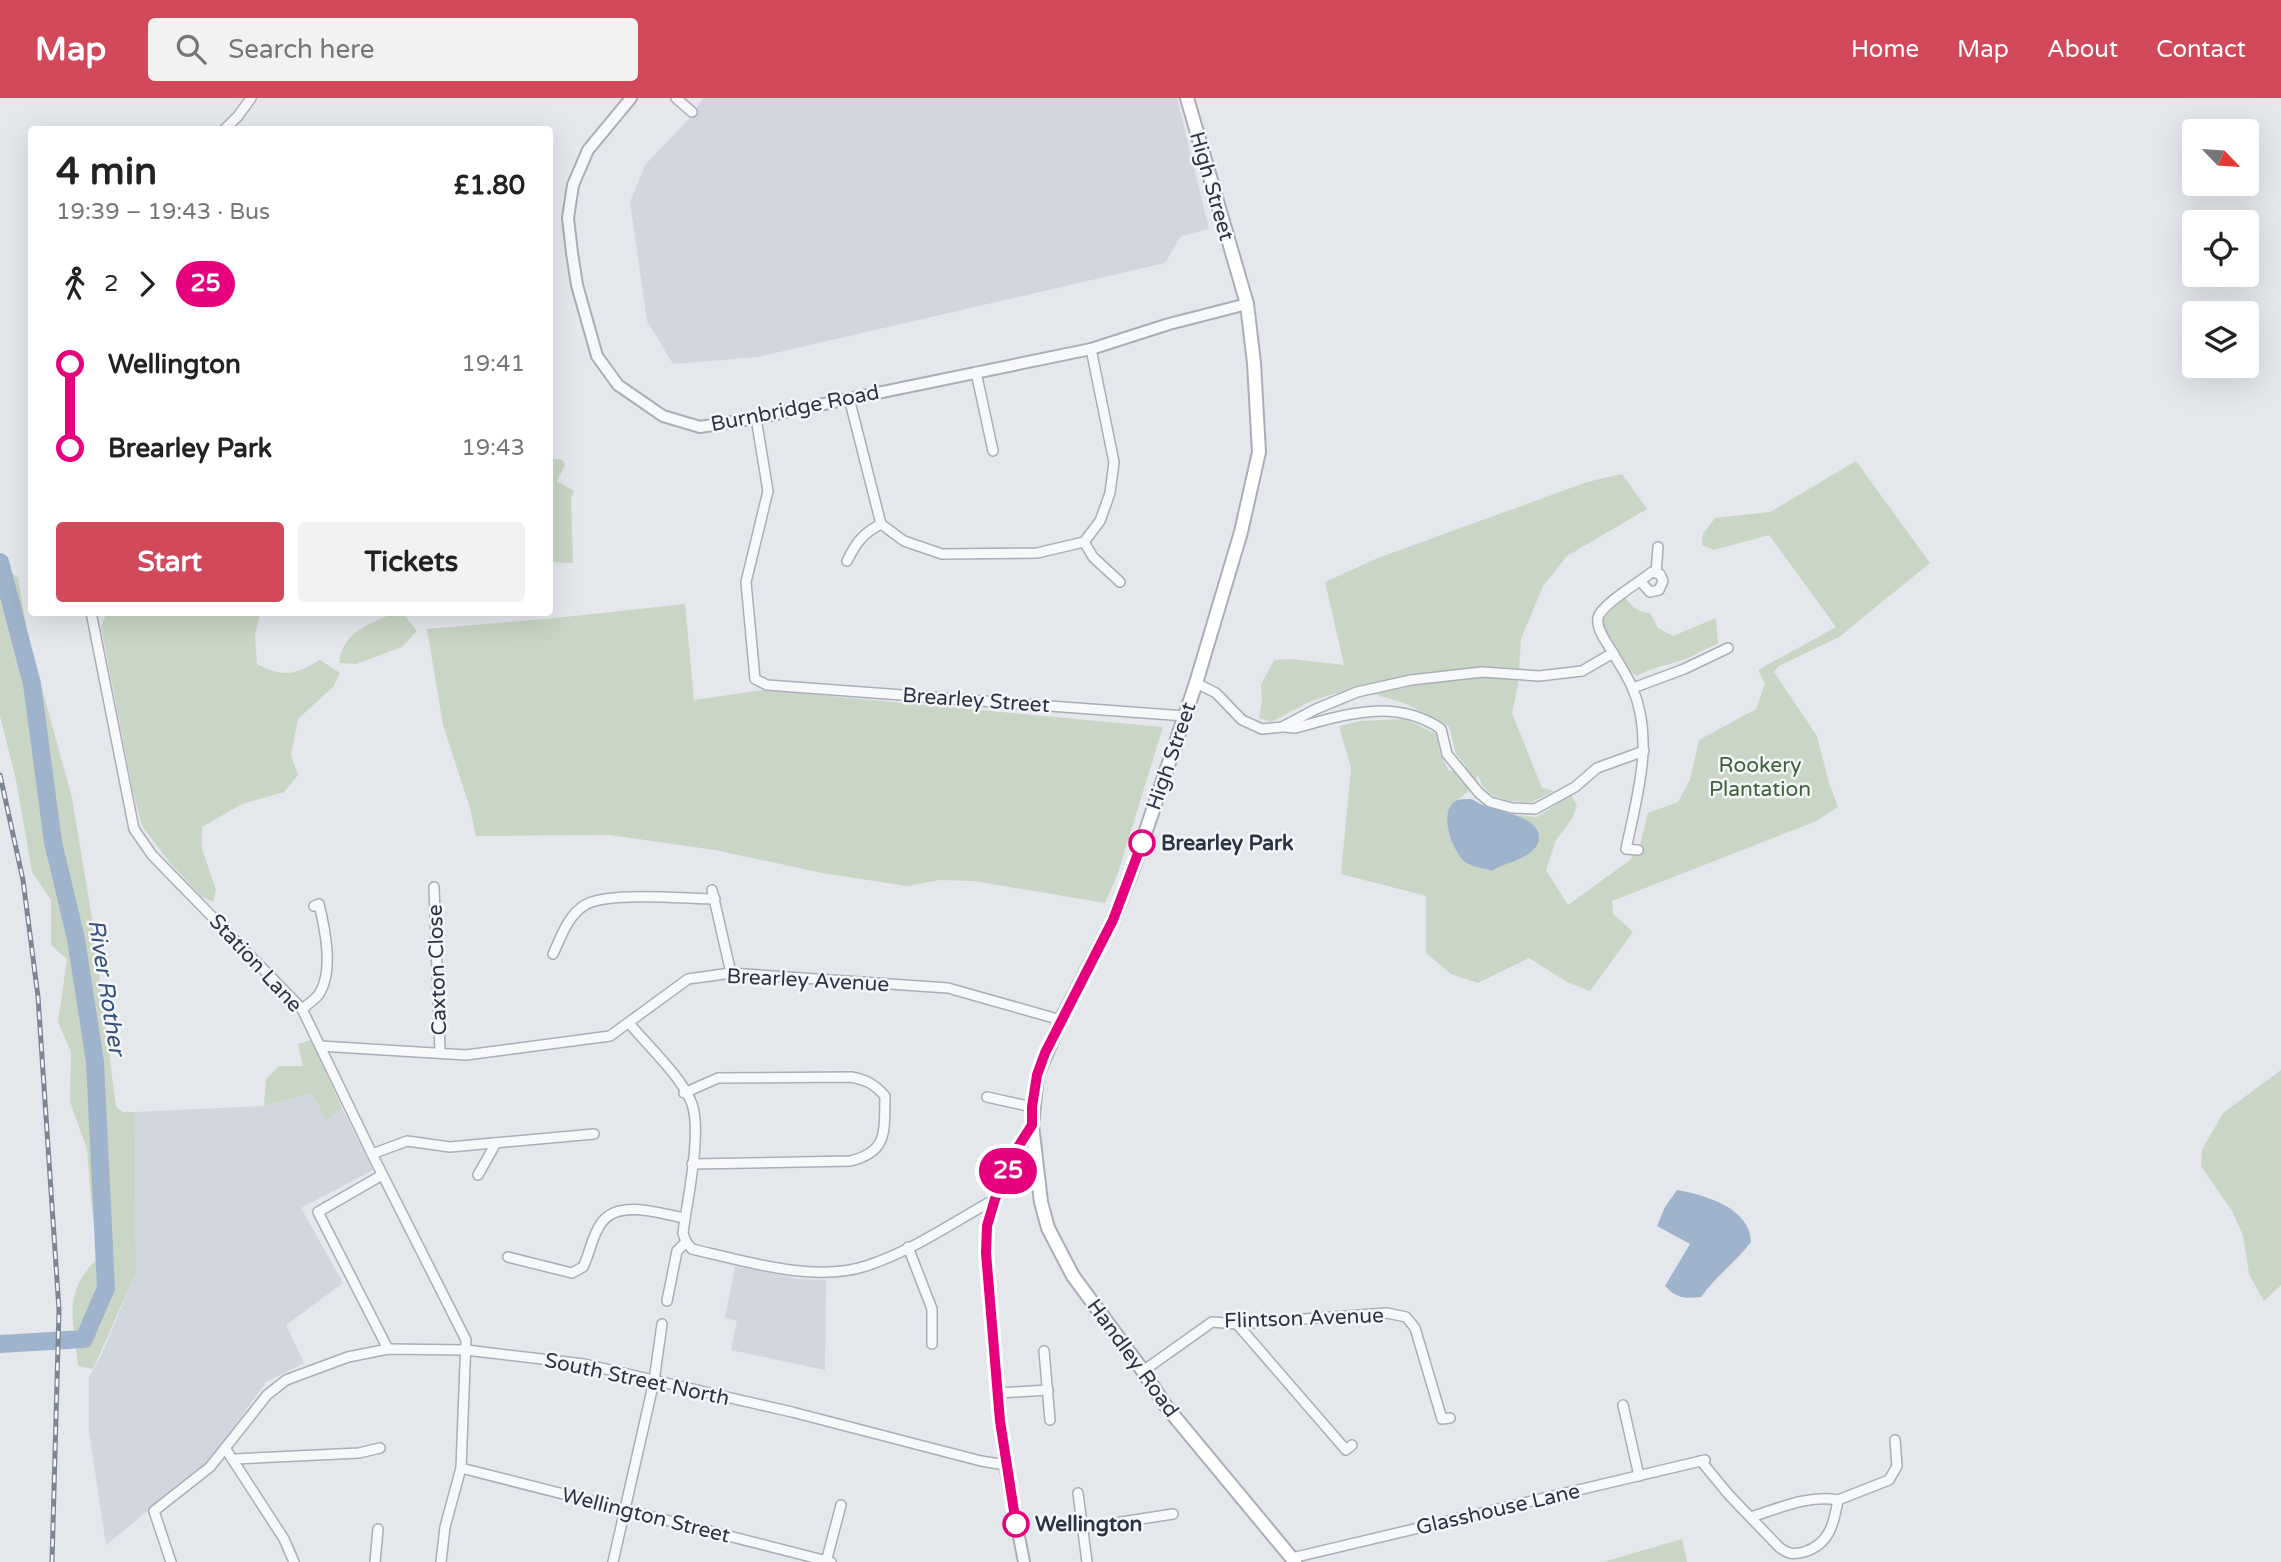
<!DOCTYPE html>
<meta charset="utf-8">
<style>
:root{--surface:#fff;--page:#f2f2f2;--text:#222;--muted:#767676;--accent:#d1495b}
body{margin:0;font-family:"Varela Round",sans-serif;background:var(--page);color:var(--text);height:100vh;display:flex;flex-direction:column;font-size:26px;white-space:nowrap}
*{box-sizing:border-box;margin:0}
p{font-size:23px;color:var(--muted)}
.icon{flex:none;width:38px;height:38px;fill:none;stroke:currentColor;stroke-width:2;stroke-linecap:round;stroke-linejoin:round}
.map{position:relative;flex:1;overflow:hidden}
.details{position:absolute;left:28px;top:28px;width:525px;height:490px;display:flex;flex-direction:column;background:var(--surface);border-radius:7px;box-shadow:0 7px 28px #0002}
.details>*{flex:none}
.badge{padding:0 14px;border-radius:23px;font-size:24px;line-height:46px}
.needle{width:46px;rotate:115deg}
.tools{position:absolute;left:2182px;top:21px;display:grid;gap:14px}
.tools a{display:grid;place-items:center;width:77px;height:77px;border-radius:7px;background:var(--surface);box-shadow:0 7px 28px #0002;font-size:35px}
.map>.badge{position:absolute;translate:-50% -50%;box-shadow:0 0 0 4px #fff}
.legs{display:flex;align-items:center;gap:10px;height:77px;padding:0 28px;font-size:23px}
.legs p{margin-inline-start:auto}
.head{display:flex;align-items:center;justify-content:space-between;height:119px;padding:0 28px}
h1{font-size:38px;font-weight:800;line-height:52px}
.button{display:flex;gap:14px;margin-top:auto;padding:14px 28px}
.button a{flex:1;height:80px;border-radius:7px;background:var(--accent);color:#fff;font-size:28px;font-weight:800;line-height:80px;text-align:center}
.button a+a{background:var(--page);color:var(--text)}
ul{padding:0 28px;list-style:none}
li{display:flex;align-items:center;gap:24px;height:84px;font-size:26px}
li i{display:grid;place-items:center;width:10px;height:100%;margin:0 9px;background:currentColor}
li i::after{content:'';width:18px;height:18px;margin:-9px;border:5px solid;border-radius:50%;background:var(--surface)}
li p{margin-inline-start:auto}
li:first-child i{background:linear-gradient(#0000 50%,currentColor 0)}
li:last-child i{background:linear-gradient(currentColor 50%,#0000 0)}
header{display:flex;align-items:center;gap:42px;box-sizing:border-box;height:98px;padding:0 35px;background:var(--accent);color:#fff}
header strong{font-size:33px}
nav{display:flex;gap:38px;margin-inline-start:auto;font-size:24px}
.search{width:490px;height:63px;background:var(--page);display:flex;align-items:center;gap:18px;box-sizing:border-box;padding:0 24px;border-radius:7px;color:var(--muted);font-size:26px}
.map>svg:first-child{display:block}
</style>
<header>
<strong>Map</strong>
<div class="search"><svg class="icon" aria-label="search" viewBox="0 0 24 24"><circle cx="10" cy="10" r="6"/><path d="M15 15l6 6"/></svg>Search here</div>
<nav><a>Home</a><a>Map</a><a>About</a><a>Contact</a></nav>
</header>
<div class="map">
<svg width="2281" height="1464" viewBox="0 0 2281 1464">
<rect width="100%" height="100%" fill="#e4e7ec"/>
<g fill="#d2d6de">
<polygon points="703,0 1177,0 1209,131 1181,138 1165,165 758,259 673,266 647,223 630,104 645,67 688,22"/>
<polygon points="312,996 326,1023 342,1010 373,1072 301,1110 343,1185 286,1227 304,1265 266,1284 210,1362 106,1447 89,1333 89,1279 101,1258 136,1175 135,1014 264,1008"/>
<polygon points="735,1168 798,1181 826,1182 825,1272 731,1252 737,1223 725,1220"/>
</g>
<g fill="#c9d6c5">
<polygon points="550,360 562,362 565,367 557,383 574,393 571,401 573,465 550,464"/>
<path d="M1856,363L1930,465L1839,539L1779,568L1774,574L1817,638L1829,685L1838,709L1814,724L1612,803L1613,816L1633,834L1590,893L1567,884L1529,860L1478,885L1451,876L1426,855V798L1341,776L1351,670L1339,628L1361,623L1405,621L1438,637L1440,655L1449,673L1466,668L1456,656L1449,628L1404,605L1353,590L1311,603L1271,624L1259,620L1262,602L1261,587L1274,562L1292,561L1344,567L1325,484L1378,460L1587,384L1622,376L1647,411L1567,458L1543,488L1521,541L1518,587L1512,615L1542,690L1554,693L1532,704L1510,703L1494,698L1483,689L1478,677L1470,692L1450,708C1453,750 1448,759 1492,773L1507,764L1526,758L1535,728L1515,717L1537,719L1571,697L1577,707L1572,721L1556,742L1546,772L1568,807L1630,762L1640,747L1648,715L1678,704L1690,682L1699,642L1756,611L1765,586L1758,572L1836,529L1769,437L1714,452L1702,447L1703,436L1715,420L1770,414Z"/>
<path d="M0,465L18,480L28,539L72,700L92,820L116,1009L123,1014H135L136,1175L93,1271L78,1268C74,1221 61,1195 99,1159L91,1103L87,1051L70,1004L71,954L58,924L67,861L51,847V802L32,774L16,682L0,618Z"/>
<path d="M1624,498C1631,506 1635,514 1650,515L1658,530L1673,538L1716,520L1718,545L1686,561L1649,572L1637,578L1631,574L1602,526L1606,511Z"/>
<polygon points="685,506 694,602 763,592 1163,629 1118,775 1105,805 974,783 940,782 907,788 822,775 715,752 610,737 476,738 470,710 443,627 427,531 546,521"/>
<path d="M111,514L260,515L255,538L257,566C283,580 295,577 320,562L340,575L333,589L298,621L291,657L298,677L284,694L242,706L202,729V751L216,792L213,804L201,798L171,766L142,728L133,693L101,529L106,516Z"/>
<path d="M394,515H403L417,533L402,549L356,566L339,565C343,533 368,527 394,515Z"/>
<polygon points="311,942 342,1010 326,1023 312,996 264,1008 266,981 279,968 303,968 298,946"/>
<polygon points="2281,972 2281,1187 2264,1203 2249,1176 2243,1137 2232,1113 2201,1068 2202,1052 2223,1015"/>
<polygon points="1682,1441 1687,1464 1603,1464 1610,1462"/>
</g>
<g fill="#9fb4cc">
<path d="M1471,701C1476,703 1481,707 1486,708C1501,714 1540,719 1539,740C1539,747 1533,753 1527,757C1516,764 1503,766 1492,773C1484,770 1472,769 1465,764C1453,753 1441,722 1451,707C1456,700 1464,701 1471,701Z"/>
<path d="M1677,1092C1706,1097 1750,1110 1751,1144C1736,1164 1716,1178 1701,1199C1685,1201 1676,1200 1665,1188L1690,1146L1657,1128L1665,1109Z"/>
</g>
<g fill="none" stroke-linecap="round" stroke-linejoin="round">
<polyline stroke="#9fb4cc" stroke-width="18" points="0,464 32,586 53,744 76,841 95,964 106,1190 84,1241 0,1246"/>
<defs>
<g id="minor">
<polyline points="676,0 692,14"/>
<polyline points="224,32 238,18 251,0"/>
<polyline points="976,274 993,353"/>
<polyline points="849,300 881,426 904,443 942,456 1037,455 1084,444 1100,423 1110,395 1114,364 1091,251"/>
<polyline points="756,320 768,393 746,484 755,581 767,587 1185,618"/>
<polyline points="1084,444 1093,459 1120,484"/>
<path d="M847,463C856,445 862,436 881,426"/>
<polyline points="1656,475 1658,449"/>
<polyline points="91,514 134,731 152,757 302,911 372,1056 466,1242 461,1370 445,1429 441,1464"/>
<path d="M1613,555C1608,546 1596,532 1598,520C1600,507 1640,484 1652,474L1660,476L1663,483L1659,492L1650,494L1641,484"/>
<path d="M1196,585L1216,595L1242,622L1262,631L1282,629L1316,611L1357,594L1411,582L1482,574L1539,578L1582,573L1613,555C1619,566 1627,577 1632,589C1655,641 1637,698 1626,751L1638,752"/>
<polyline points="1633,590 1684,571 1728,550"/>
<path d="M1284,629L1295,630C1345,617 1394,599 1441,631L1447,656L1479,695L1490,704L1512,710L1535,711L1575,689L1597,670L1644,653"/>
<polyline points="434,789 440,954"/>
<polyline points="712,792 731,875"/>
<path d="M553,856C561,839 568,817 585,807C607,793 686,801 715,801"/>
<path d="M302,911C308,906 315,902 319,896C334,873 325,831 319,806L314,808"/>
<path d="M629,925C648,948 682,979 692,1006C702,1036 687,1103 683,1135L686,1144"/>
<polyline points="320,948 466,957 610,938 688,881 731,875 948,890 1061,922"/>
<path d="M684,995L718,980L851,979C867,982 874,986 885,998C884,1032 889,1054 850,1063L692,1066"/>
<polyline points="987,999 1032,1009"/>
<polyline points="372,1056 407,1043 450,1049 594,1036"/>
<polyline points="382,1077 318,1114 388,1251"/>
<polyline points="478,1077 496,1045"/>
<path d="M686,1144L692,1151C744,1163 814,1185 866,1168C912,1153 954,1124 995,1101"/>
<polyline points="908,1149 932,1211 932,1246"/>
<path d="M508,1159L572,1175L583,1169C590,1155 592,1137 602,1124C620,1101 661,1116 685,1120"/>
<polyline points="667,1203 677,1153 686,1144"/>
<polyline points="1237,1226 1346,1352 1352,1347"/>
<polyline points="1044,1253 1050,1322"/>
<polyline points="1143,1273 1212,1224 1237,1226 1387,1215 1406,1219 1415,1230 1442,1321 1450,1320"/>
<polyline points="998,1295 1048,1292"/>
<polyline points="1623,1307 1639,1378"/>
<polyline points="225,1350 284,1441 294,1464"/>
<polyline points="235,1361 359,1355 380,1350"/>
<path d="M1701,1363L1729,1397L1779,1449C1788,1456 1793,1457 1804,1454C1830,1446 1834,1425 1838,1402L1889,1382L1897,1368L1895,1342"/>
<polyline points="461,1370 831,1464"/>
<polyline points="1078,1395 1087,1464"/>
<path d="M1751,1419C1777,1411 1810,1396 1838,1402"/>
<polyline points="1083,1430 1173,1416"/>
<polyline points="1292,1460 1705,1362"/>
<polyline points="171,1464 154,1413 210,1369 267,1297 286,1282 348,1259 388,1251 466,1252 584,1266 792,1314 981,1363 1005,1367"/>
<polyline points="375,1464 378,1431"/>
<polyline points="613,1464 654,1283 662,1226"/>
<polyline points="826,1464 841,1407"/>
</g>
<g id="tertiary">
<polyline points="631,0 588,52 573,87 568,120 572,155 577,187 597,258 618,287 663,318 700,329 756,320 1091,251 1169,226 1247,206"/>
<path d="M1024,1464L1005,1367L986,1155C986,1146 986,1136 987,1128C992,1098 1015,1053 1032,1027"/>
</g>
<polyline id="secondary" points="1187,0 1247,206 1254,265 1259,354 1241,434 1196,585 1134,768 1113,822 1061,922 1037,977 1032,1027 1041,1104 1048,1130 1073,1178 1143,1273 1165,1307 1295,1464"/>
</defs>
<use href="#minor" stroke="#a9aeb7" stroke-width="12"/>
<use href="#tertiary" stroke="#a9aeb7" stroke-width="14"/>
<use href="#secondary" stroke="#a9aeb7" stroke-width="16"/>
<use href="#minor" stroke="#f7f8fa" stroke-width="9"/>
<use href="#tertiary" stroke="#f7f8fa" stroke-width="10"/>
<use href="#secondary" stroke="#fff" stroke-width="12"/>
<defs>
<polyline id="rail" points="0,677 23,782 38,899 59,1212 52,1464"/>
</defs>
<use href="#rail" stroke="#7d8696" stroke-width="5"/>
<use href="#rail" stroke="#f4f6f9" stroke-width="2.5" stroke-dasharray="8" stroke-linecap="butt"/>
</g>
<g fill="none" stroke-linecap="round" stroke-linejoin="round">
<defs>
<polyline id="line-1" points="1016,1426 1000,1323 986,1155 987,1128 995,1101 1018,1049 1032,1027 1032,1009 1037,977 1045,955 1113,822 1142,745"/>
</defs>
<use href="#line-1" stroke="#fff" stroke-width="16"/>
<use href="#line-1" stroke="#e6007e" stroke-width="10"/>
</g>
<g fill="#fff" stroke="#e6007e" stroke-width="3.5">
<circle cx="1142" cy="745" r="12"/>
<circle cx="1016" cy="1426" r="12"/>
</g>
<g text-anchor="middle" stroke-width="5" stroke-linejoin="round" paint-order="stroke">
<g font-size="21" fill="#2b3445" stroke="#f4f6f9">
<text transform="translate(1212 88) rotate(74)" y="7">High Street</text>
<text transform="translate(795 310) rotate(-11)" y="7">Burnbridge Road</text>
<text transform="translate(976 602) rotate(4)" y="7">Brearley Street</text>
<text transform="translate(1171 658) rotate(-71)" y="7">High Street</text>
<text transform="translate(256 865) rotate(47)" y="7">Station Lane</text>
<text transform="translate(437 872) rotate(-92)" y="7">Caxton Close</text>
<text transform="translate(808 882) rotate(3)" y="7">Brearley Avenue</text>
<text transform="translate(1304 1220) rotate(-2)" y="7">Flintson Avenue</text>
<text transform="translate(1133 1260) rotate(54)" y="7">Handley Road</text>
<text transform="translate(637 1281) rotate(12)" y="7">South Street North</text>
<text transform="translate(1498 1411) rotate(-13)" y="7">Glasshouse Lane</text>
<text transform="translate(646 1417) rotate(14)" y="7">Wellington Street</text>
</g>
<g font-size="21" fill="#3f6138" stroke="#f4f6f9">
<text x="1760" y="674">Rookery<tspan x="1760" dy="24">Plantation</tspan></text>
</g>
<g font-size="21" font-weight="bold" fill="#2b3445" stroke="#f4f6f9" text-anchor="start">
<text x="1161" y="752">Brearley Park</text>
<text x="1035" y="1433">Wellington</text>
</g>
<g font-size="23" font-style="italic" fill="#34527a" stroke="#f4f6f9">
<text transform="translate(107 889) rotate(81)" y="8">River Rother</text>
</g>
</g>
</svg>
<div class="tools">
<a><svg class="needle" viewBox="-14 -14 28 28"><path d="M0-13l5 13h-10z" fill="#e53935"/><path d="M0 13l5-13h-10z" fill="#767676"/></svg></a>
<a><svg class="icon" aria-label="locate" viewBox="0 0 24 24"><circle cx="12" cy="12" r="6"/><path d="M12 2v4M12 18v4M2 12h4M18 12h4"/></svg></a>
<a><svg class="icon" aria-label="layers" viewBox="0 0 24 24"><path d="M12 4l9 5-9 5-9-5zM3 14l9 5 9-5"/></svg></a>
</div>
<b class="badge" style="left:1008px;top:1073px;background:#e6007e;color:#fff">25</b>
<section class="details">
<div class="head"><div><h1>4 min</h1><p>19:39 – 19:43 · Bus</p></div><b>£1.80</b></div>
<div class="legs"><svg class="icon" aria-label="walk" viewBox="0 0 24 24"><circle cx="13" cy="4" r="2"/><path d="M13 8l-2 6 4 7M11 14l-3 7M7 12l3-4h3l4 4"/></svg>2<svg class="icon" aria-label="forward" viewBox="0 0 24 24"><path d="M9 5l7 7-7 7"/></svg><b class="badge" style="background:#e6007e;color:#fff">25</b></div>
<ul>
<li><i style="color:#e6007e"></i><b>Wellington</b><p>19:41</p></li>
<li><i style="color:#e6007e"></i><b>Brearley Park</b><p>19:43</p></li>
</ul>
<div class="button"><a>Start</a><a>Tickets</a></div>
</section>
</div>
